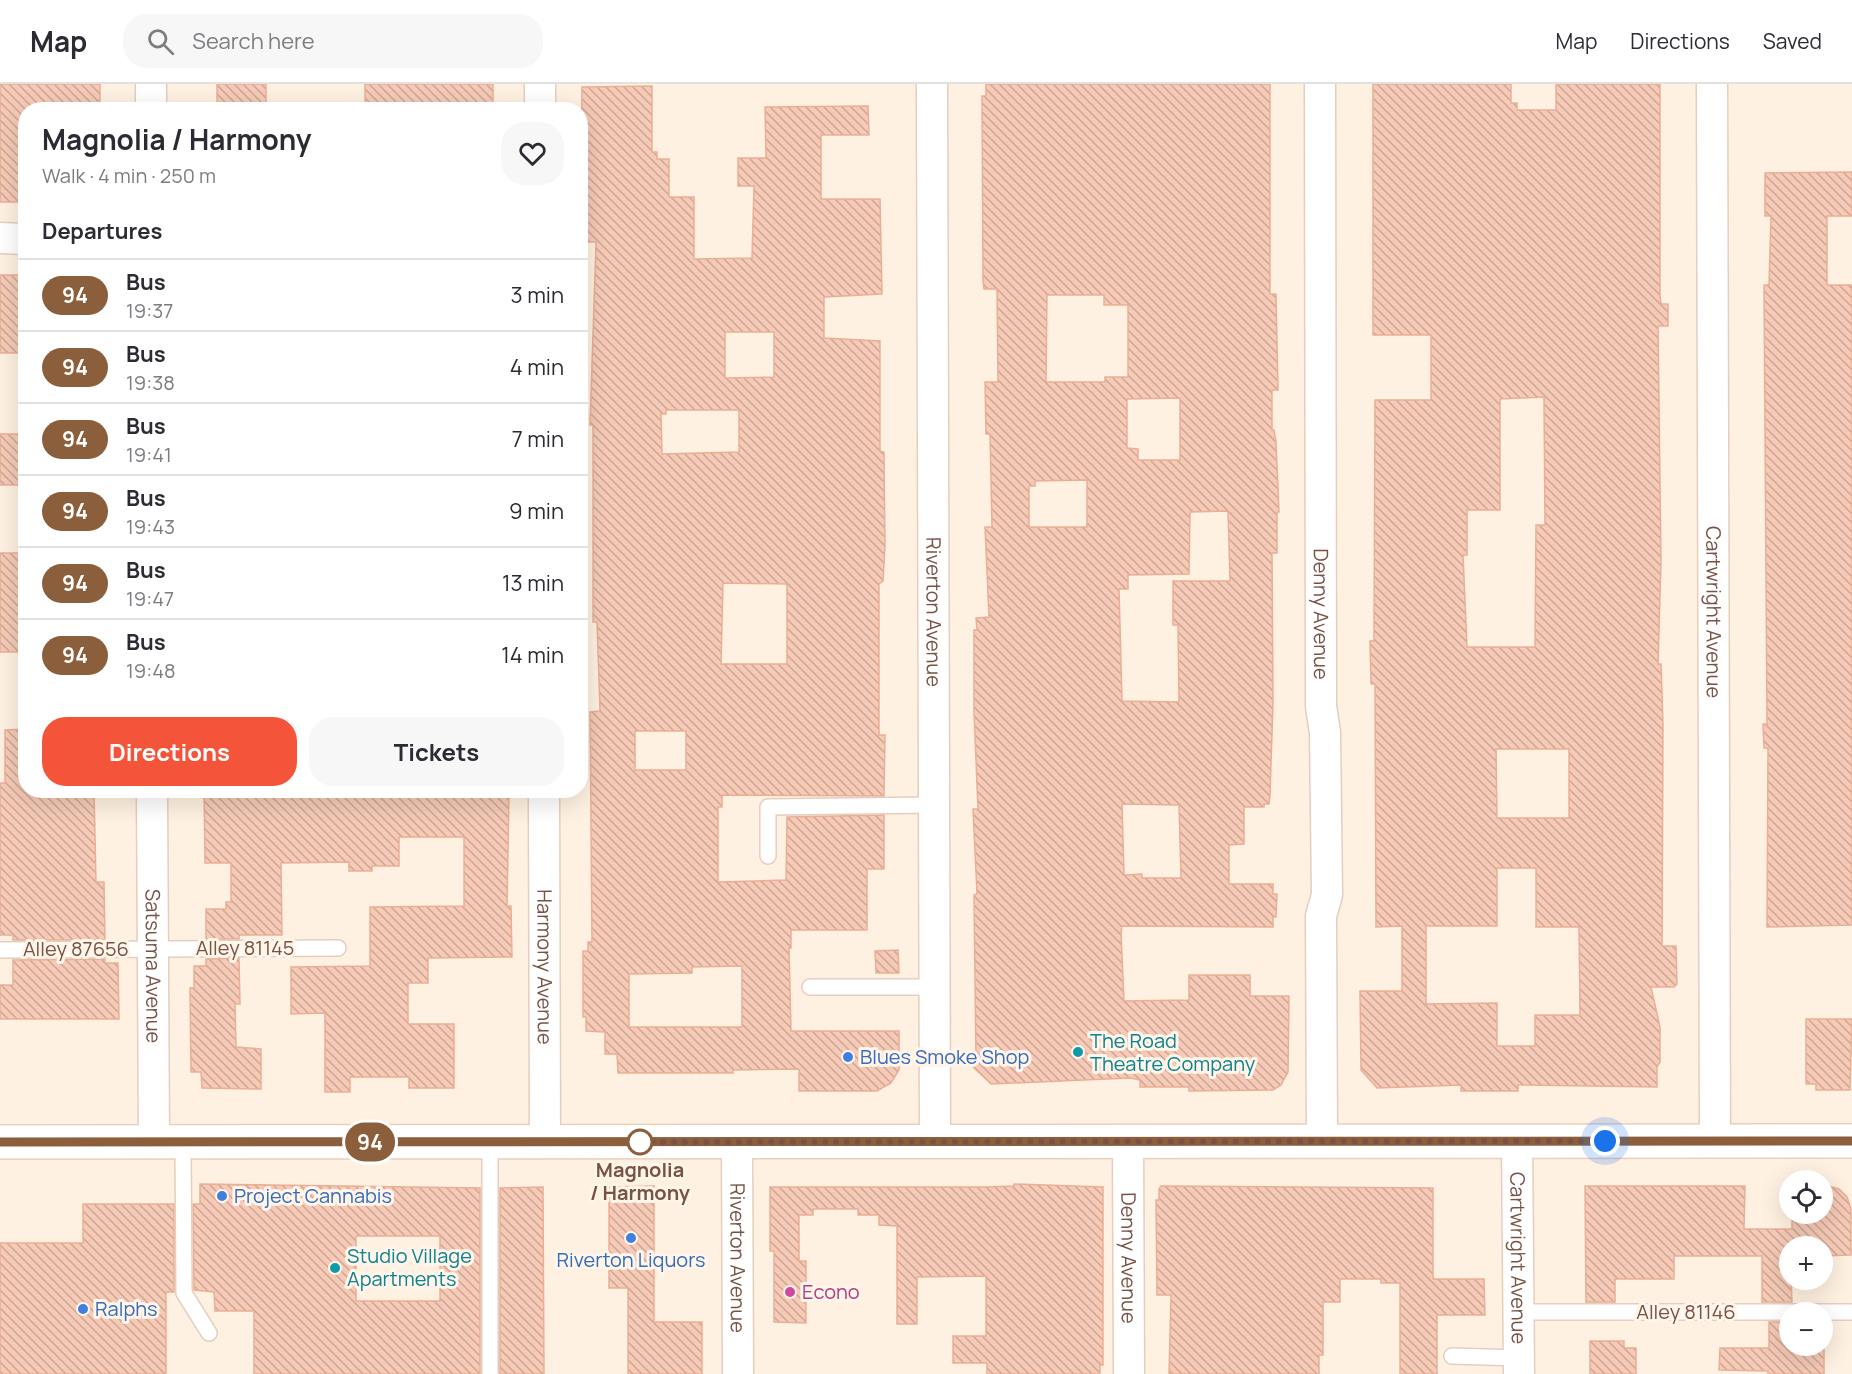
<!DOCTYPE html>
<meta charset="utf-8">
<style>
:root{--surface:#fff;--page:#f7f7f7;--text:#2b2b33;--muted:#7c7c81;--line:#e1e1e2;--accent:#f4553a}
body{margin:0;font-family:Manrope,sans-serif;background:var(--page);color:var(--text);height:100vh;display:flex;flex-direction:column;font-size:22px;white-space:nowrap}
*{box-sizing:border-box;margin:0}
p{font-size:20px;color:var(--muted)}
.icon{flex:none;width:33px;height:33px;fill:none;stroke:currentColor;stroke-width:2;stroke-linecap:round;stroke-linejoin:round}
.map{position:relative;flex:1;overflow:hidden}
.panel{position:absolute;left:18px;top:18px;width:570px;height:696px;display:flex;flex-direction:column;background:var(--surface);border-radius:24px;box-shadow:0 6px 24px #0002}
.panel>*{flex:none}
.badge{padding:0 12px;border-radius:20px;font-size:21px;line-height:39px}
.buttons{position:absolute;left:1779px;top:1086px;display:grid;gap:12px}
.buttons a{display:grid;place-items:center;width:54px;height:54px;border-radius:50%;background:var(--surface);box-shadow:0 6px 24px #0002;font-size:30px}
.you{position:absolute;width:30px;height:30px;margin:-15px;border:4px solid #fff;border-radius:50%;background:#1a73e8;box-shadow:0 0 0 9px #1a73e833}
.map>.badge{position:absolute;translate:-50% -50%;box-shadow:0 0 0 3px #fff}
h2{padding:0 24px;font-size:22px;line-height:54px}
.round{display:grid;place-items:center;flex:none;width:63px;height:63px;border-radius:24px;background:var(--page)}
.headline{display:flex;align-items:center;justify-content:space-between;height:102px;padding:0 24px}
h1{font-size:28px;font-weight:700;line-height:45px}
.action{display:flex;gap:12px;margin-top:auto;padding:12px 24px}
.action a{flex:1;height:69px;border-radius:24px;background:var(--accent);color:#fff;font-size:24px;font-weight:700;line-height:69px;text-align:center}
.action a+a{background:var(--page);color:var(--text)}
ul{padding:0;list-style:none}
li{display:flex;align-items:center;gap:18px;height:72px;padding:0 24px;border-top:2px solid var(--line)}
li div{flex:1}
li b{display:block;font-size:22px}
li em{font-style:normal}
li .badge{min-width:66px;font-weight:700;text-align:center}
header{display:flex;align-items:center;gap:36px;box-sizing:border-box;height:84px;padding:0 30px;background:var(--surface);border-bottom:2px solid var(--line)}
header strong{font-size:28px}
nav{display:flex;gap:33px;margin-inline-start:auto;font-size:21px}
.search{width:420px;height:54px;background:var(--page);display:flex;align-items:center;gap:15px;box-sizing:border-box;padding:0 21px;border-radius:24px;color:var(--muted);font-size:22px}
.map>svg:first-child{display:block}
</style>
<header>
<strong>Map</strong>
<div class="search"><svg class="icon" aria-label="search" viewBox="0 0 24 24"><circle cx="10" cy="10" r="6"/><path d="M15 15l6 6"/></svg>Search here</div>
<nav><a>Map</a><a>Directions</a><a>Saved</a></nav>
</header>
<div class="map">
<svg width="1852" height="1290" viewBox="0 0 1852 1290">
<defs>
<pattern id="building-back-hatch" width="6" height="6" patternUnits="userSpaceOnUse" patternTransform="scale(1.5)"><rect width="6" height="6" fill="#f6cab6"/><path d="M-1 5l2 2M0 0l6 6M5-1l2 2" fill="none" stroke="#cca796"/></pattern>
</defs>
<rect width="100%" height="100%" fill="#fef1e1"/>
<g fill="url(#building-back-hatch)" stroke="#ebaf95" stroke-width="1.5" fill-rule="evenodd">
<polygon points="0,0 100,0 100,26 26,26 26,118 0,118"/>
<rect x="217" y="0" width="49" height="26"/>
<rect x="365" y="0" width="128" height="26"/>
<path d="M986,0H1270V210H1276L1278,306H1272V346H1274L1276,358L1279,428H1277V469H1272L1273,619L1270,711L1269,720H1264V723H1244V760L1229,761V800H1273V810H1277L1276,833H1273V843L1122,842L1121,850L1124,917L1189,916V891H1250V912H1289L1288,988L1281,1001L1273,1006L1189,1007V1003H1140V996L1130,994L991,1000L972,982L976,978L974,811L977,810L973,725H978L974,628V546H977L976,534L989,533L985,443H992L990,350H986L985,298H998L997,205H984L983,197L982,12H986ZM1047,211H1104V221H1128V293H1105V298H1046ZM1180,314V376H1138V365L1127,364V315ZM1087,396V443H1029V402H1035V397ZM1228,427L1230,497H1173V541H1178L1179,618L1122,617L1119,505H1128V491L1189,490L1190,428ZM1122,720L1179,721L1181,794H1142V790L1124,791Z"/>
<path d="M1373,0H1511V19H1517V26H1556V0H1660V211L1661,220H1668V242H1658L1661,478L1658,580H1661L1663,640L1662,862H1676L1677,900L1674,903H1651L1660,943V978L1657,983V1003L1518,1001V1007H1461V1001L1377,1004L1361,986L1360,907H1402V842L1376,843L1375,600H1371L1370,557H1374L1375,316H1431V251H1373ZM1544,313L1545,441H1536L1535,563H1467L1463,471H1467V426H1500V315ZM1496,665H1569V734H1497ZM1497,784H1536V843H1579L1580,931H1535V962H1497V919L1426,920V842H1497Z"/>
<path d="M652,2V68H657V75H669V113H694V175L752,174L754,102H738V74H766L765,23L868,22L869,51H821V115H880L882,210L824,213V254L880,257V367L884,368L885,462L883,497L879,500V651H885L884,712L722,711V723H718V798L786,796L787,733L884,731V785H867V846H791V864H789L791,947H899V986L891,999L877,1007H799V985L733,986V989H618L617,970H605V948L586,947V933H583V867H588V858H592L590,628L600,627L597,538H593V341H590L596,158H580L582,3ZM725,248H774V293L725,294ZM666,326H739V368L662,370L661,330H666ZM723,499L787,500V580H721ZM635,647H686V686H635ZM742,882V943H629V890L692,889V883Z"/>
<polygon points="1852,88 1852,132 1827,132 1827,201 1852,201 1852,841 1767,843 1768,664 1764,664 1763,640 1767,640 1764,201 1769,201 1771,132 1765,132 1765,89"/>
<rect x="0" y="191" width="26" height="78"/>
<rect x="0" y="350" width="26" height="51"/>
<rect x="0" y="469" width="26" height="99"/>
<polygon points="26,645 26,706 94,706 96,798 104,798 105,856 13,856 13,851 0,851 0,699 5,699 5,646"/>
<polygon points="204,706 371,706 371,711 509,711 507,822 511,822 512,873 428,874 428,899 408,899 408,940 454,940 454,1004 409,1004 409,993 350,993 350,1008 325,1008 325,929 291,930 291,883 370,882 370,823 464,822 464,753 399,753 399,782 372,782 372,787 349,787 349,778 281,779 282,851 239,851 239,855 206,855 206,825 226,825 226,818 231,818 231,779 205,779"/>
<polygon points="898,866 899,889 876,889 875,867"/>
<polygon points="239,874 240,920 235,920 236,963 261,965 261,1005 202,1004 201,988 191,988 190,904 194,904 194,882 206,882 206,875"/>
<polygon points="105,875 105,879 118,879 119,935 0,935 0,901 13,901 13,876"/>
<polygon points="1806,935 1852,935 1850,1006 1816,1006 1816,1000 1806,1000"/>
<path d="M200,1100L480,1104V1290H254V1227H215L214,1208L194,1206L193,1120H200ZM356,1152H440V1217H356Z"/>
<polygon points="1014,1100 1103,1103 1103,1281 1100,1281 1100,1290 987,1290 987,1279 953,1279 953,1252 986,1252 986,1192 917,1193 917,1240 897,1240 897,1142 879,1141 879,1131 858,1131 858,1125 813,1125 813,1131 799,1131 799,1177 806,1177 806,1239 774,1238 774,1167 770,1167 770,1103 986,1103 1014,1102"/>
<polygon points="1822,1100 1839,1105 1847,1113 1851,1125 1851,1171 1822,1172 1822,1162 1790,1162 1792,1218 1762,1218 1762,1172 1674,1172 1674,1195 1615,1195 1615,1218 1586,1218 1585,1102 1745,1102 1744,1145 1792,1145 1792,1130 1822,1130"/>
<polygon points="654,1102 654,1238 702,1238 702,1290 628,1290 628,1204 609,1204 609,1103"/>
<polygon points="1161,1102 1433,1104 1433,1195 1484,1195 1485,1231 1437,1231 1437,1290 1400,1290 1400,1199 1381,1199 1381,1195 1340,1195 1340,1218 1323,1218 1323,1271 1319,1271 1319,1290 1169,1290 1171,1211 1157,1211 1156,1116 1159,1116 1159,1105"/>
<polygon points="543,1103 544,1290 500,1290 500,1104"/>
<polygon points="83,1120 174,1120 174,1208 166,1208 166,1290 0,1290 0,1159 83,1159"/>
<polygon points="1769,1238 1790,1238 1790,1262 1822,1262 1824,1247 1824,1290 1768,1290 1768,1287 1719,1286 1720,1264 1769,1264"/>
<polygon points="1590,1257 1624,1257 1624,1264 1636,1264 1636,1290 1590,1290"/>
</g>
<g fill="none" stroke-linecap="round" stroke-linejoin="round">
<defs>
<g id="lane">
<polyline points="768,772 768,723 934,721"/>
<polyline points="0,866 338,864"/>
<polyline points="810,903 935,903"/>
<polyline points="183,1058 184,1209 209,1249"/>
<polyline points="1519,1228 1852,1228"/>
<polyline points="1452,1272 1519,1274"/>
<polyline points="490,1290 490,1058"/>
</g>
<g id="street">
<polyline points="151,0 151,26"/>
<polyline points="540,0 540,26"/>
<path id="s1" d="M932,0L935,1057"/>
<path id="s2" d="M1320,0L1321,622L1325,649L1327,811L1321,832L1322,1057"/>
<path id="s3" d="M1712,0L1715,1057"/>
<polyline points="0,154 26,155"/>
<path id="s4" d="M152,706L154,1058"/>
<path id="s5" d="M544,706L545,1058"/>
<path id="s6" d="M737,1057L738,1290"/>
<path id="s7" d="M1128,1057L1129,1290"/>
<path id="s8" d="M1517,1058L1519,1290"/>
</g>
<polyline id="secondary" points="0,1058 1852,1057"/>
</defs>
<use href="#lane" stroke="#e5cebe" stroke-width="18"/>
<use href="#street" stroke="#e5cebe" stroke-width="33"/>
<use href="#secondary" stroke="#ebcebb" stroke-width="36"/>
<use href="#lane" stroke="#fff" stroke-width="15"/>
<use href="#street" stroke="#fff" stroke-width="30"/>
<use href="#secondary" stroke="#fff" stroke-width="33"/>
</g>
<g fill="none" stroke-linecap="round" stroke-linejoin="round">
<defs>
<polyline id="line" points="0,1058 1852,1057"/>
</defs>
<use href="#line" stroke="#fff" stroke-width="14"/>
<use href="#line" stroke="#8b5e3c" stroke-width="9"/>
<polyline stroke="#785345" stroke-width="6" stroke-dasharray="0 10.8" points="640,1058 630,1058 1605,1057"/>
</g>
<g fill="#0f9aa8" stroke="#fff5e9" stroke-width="2">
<circle cx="1078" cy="968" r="6"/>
<circle cx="335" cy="1184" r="6"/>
</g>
<g fill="#3f7fe0" stroke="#fff5e9" stroke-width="2">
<circle cx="848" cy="973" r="6"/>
<circle cx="222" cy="1112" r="6"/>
<circle cx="631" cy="1154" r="6"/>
<circle cx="83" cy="1225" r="6"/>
</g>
<circle fill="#fff" stroke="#8b5e3c" stroke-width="3" cx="640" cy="1058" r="12"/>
<circle fill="#d1479c" stroke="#fff5e9" stroke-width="2" cx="790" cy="1208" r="6"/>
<g text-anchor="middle" stroke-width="6" stroke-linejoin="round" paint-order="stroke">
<g font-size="20" fill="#785345" stroke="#fff5e9">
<text dy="7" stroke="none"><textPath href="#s1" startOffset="528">Riverton Avenue</textPath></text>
<text dy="7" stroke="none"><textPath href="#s3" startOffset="528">Cartwright Avenue</textPath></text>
<text dy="7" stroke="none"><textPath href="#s2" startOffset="530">Denny Avenue</textPath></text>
<text x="245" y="871">Alley 81145</text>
<text x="76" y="872">Alley 87656</text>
<text dy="7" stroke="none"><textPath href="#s4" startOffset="176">Satsuma Avenue</textPath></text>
<text dy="7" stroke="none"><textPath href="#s5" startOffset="177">Harmony Avenue</textPath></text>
<text dy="7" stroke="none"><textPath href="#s6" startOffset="117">Riverton Avenue</textPath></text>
<text dy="7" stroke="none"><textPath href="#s7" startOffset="117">Denny Avenue</textPath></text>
<text dy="7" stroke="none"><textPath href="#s8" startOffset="116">Cartwright Avenue</textPath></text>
<text x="1686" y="1235">Alley 81146</text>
</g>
<g font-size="20" fill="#0d838f" stroke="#fff5e9" text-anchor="start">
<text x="1090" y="964">The Road<tspan x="1090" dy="23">Theatre Company</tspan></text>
<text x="347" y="1179">Studio Village<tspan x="347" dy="23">Apartments</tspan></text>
</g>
<g font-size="20" fill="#366cbe" stroke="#fff5e9" text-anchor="start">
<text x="860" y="980">Blues Smoke Shop</text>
<text x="234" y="1119">Project Cannabis</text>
<text x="631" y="1183" text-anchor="middle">Riverton Liquors</text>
<text x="95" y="1232">Ralphs</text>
</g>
<g font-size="20" font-weight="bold" fill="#785345" stroke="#fff5e9">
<text x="640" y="1093">Magnolia<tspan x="640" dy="23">/ Harmony</tspan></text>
</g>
<g font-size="20" fill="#b23c85" stroke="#fff5e9" text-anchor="start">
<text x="802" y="1215">Econo</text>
</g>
</g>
</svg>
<div class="buttons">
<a><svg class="icon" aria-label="locate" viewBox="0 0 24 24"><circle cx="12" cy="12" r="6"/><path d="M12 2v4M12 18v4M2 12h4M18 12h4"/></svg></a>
<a>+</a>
<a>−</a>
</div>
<div class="you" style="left:1605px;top:1057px"></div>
<b class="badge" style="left:370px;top:1058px;background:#8b5e3c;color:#fff">94</b>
<section class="panel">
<div class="headline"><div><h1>Magnolia / Harmony</h1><p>Walk · 4 min · 250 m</p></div><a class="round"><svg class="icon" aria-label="heart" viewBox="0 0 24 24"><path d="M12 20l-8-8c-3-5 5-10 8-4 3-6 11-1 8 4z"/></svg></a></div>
<h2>Departures</h2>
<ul>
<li><span class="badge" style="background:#8b5e3c;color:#fff">94</span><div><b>Bus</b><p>19:37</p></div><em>3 min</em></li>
<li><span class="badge" style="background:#8b5e3c;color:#fff">94</span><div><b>Bus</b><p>19:38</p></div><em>4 min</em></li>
<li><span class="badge" style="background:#8b5e3c;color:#fff">94</span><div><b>Bus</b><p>19:41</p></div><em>7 min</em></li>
<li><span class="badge" style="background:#8b5e3c;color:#fff">94</span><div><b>Bus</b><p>19:43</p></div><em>9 min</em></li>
<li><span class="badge" style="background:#8b5e3c;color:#fff">94</span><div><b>Bus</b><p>19:47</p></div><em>13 min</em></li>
<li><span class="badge" style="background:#8b5e3c;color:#fff">94</span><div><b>Bus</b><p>19:48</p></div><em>14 min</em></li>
</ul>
<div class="action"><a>Directions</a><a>Tickets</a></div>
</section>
</div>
